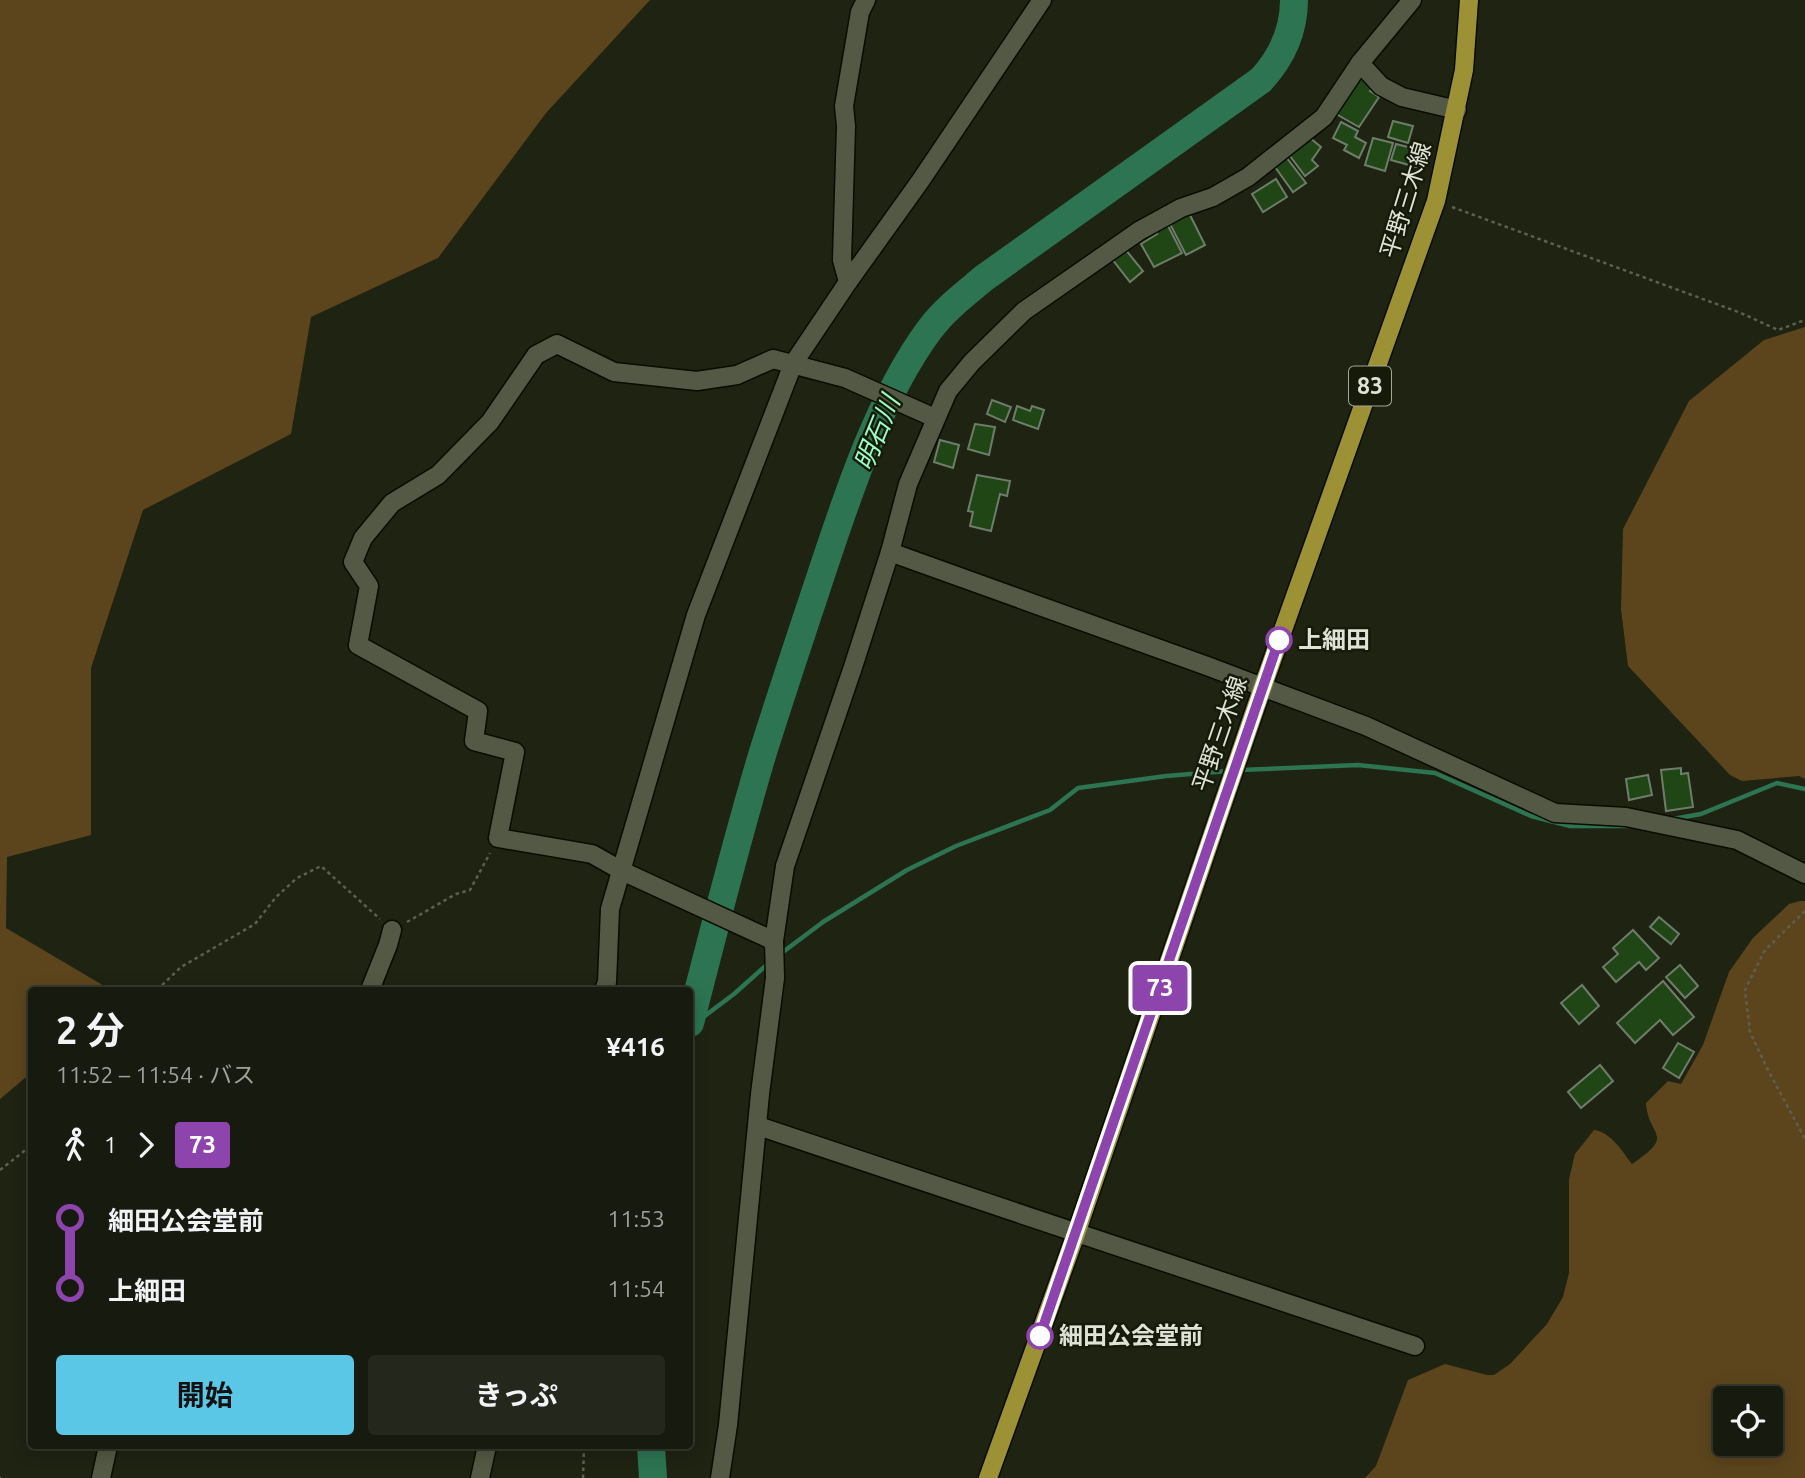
<!DOCTYPE html>
<html lang="ja">
<meta charset="utf-8">
<style>
:root{--surface:#171a0e;--page:#24271c;--text:#f1f3f6;--muted:#9ea19e;--line:#36382e;--accent:#5bc7e7}
body{margin:0;font-family:Ubuntu,"Noto Sans JP",sans-serif;background:var(--page);color:var(--text);height:100vh;display:flex;flex-direction:column;font-size:26px;white-space:nowrap}
*{box-sizing:border-box;margin:0}
p{font-size:23px;color:var(--muted)}
.icon{flex:none;width:38px;height:38px;fill:none;stroke:currentColor;stroke-width:2;stroke-linecap:round;stroke-linejoin:round}
.map{position:relative;flex:1;overflow:hidden}
.side{position:absolute;left:28px;top:987px;width:665px;height:462px;display:flex;flex-direction:column;background:var(--surface);border-radius:7px;box-shadow:0 4px 18px #0003,0 0 0 2px var(--line)}
.side>*{flex:none}
.badge{padding:0 14px;border-radius:5px;font-size:24px;line-height:46px}
.tools{position:absolute;left:1713px;top:1386px;display:grid;gap:14px}
.tools a{display:grid;place-items:center;width:70px;height:70px;border-radius:7px;background:var(--surface);box-shadow:0 4px 18px #0003,0 0 0 2px var(--line);font-size:35px}
.map>.badge{position:absolute;translate:-50% -50%;box-shadow:0 0 0 4px #fff}
.legs{display:flex;align-items:center;gap:10px;height:77px;padding:0 28px;font-size:23px}
.legs p{margin-inline-start:auto}
.head{display:flex;align-items:center;justify-content:space-between;height:119px;padding:0 28px}
h1{font-size:38px;font-weight:700;line-height:52px}
.cta{display:flex;gap:14px;margin-top:auto;padding:14px 28px}
.cta a{flex:1;height:80px;border-radius:7px;background:var(--accent);color:#111;font-size:28px;font-weight:700;line-height:80px;text-align:center}
.cta a+a{background:var(--page);color:var(--text)}
ul{padding:0 28px;list-style:none}
li{display:flex;align-items:center;gap:24px;height:70px;font-size:26px}
li i{display:grid;place-items:center;width:10px;height:100%;margin:0 9px;background:currentColor}
li i::after{content:'';width:18px;height:18px;margin:-9px;border:5px solid;border-radius:50%;background:var(--surface)}
li p{margin-inline-start:auto}
li:first-child i{background:linear-gradient(#0000 50%,currentColor 0)}
li:last-child i{background:linear-gradient(currentColor 50%,#0000 0)}
.map>svg:first-child{display:block}
</style>
<div class="map">
<svg width="1805" height="1478" viewBox="0 0 1805 1478">
<rect width="100%" height="100%" fill="#1f2312"/>
<g fill="#5c451d" fill-rule="evenodd">
<polygon points="0,0 650,0 546,113 438,258 311,317 291,434 143,510 91,668 91,835 7,857 6,928 111,990 32,990 31,1073 0,1099"/>
<polygon points="1805,327 1805,779 1799,776 1742,781 1730,775 1628,666 1621,609 1623,529 1689,401 1764,340"/>
<path d="M1800,901H1805V1478H1365L1376,1466L1408,1380L1445,1364L1487,1375H1494L1510,1364L1547,1324L1563,1297L1569,1273V1179L1575,1154L1594,1130C1611,1132 1622,1151 1632,1164C1677,1134 1648,1137 1646,1103L1668,1081L1681,1084L1703,1045L1729,972L1753,938L1789,904ZM1771,1398V1444H1726V1398Z"/>
</g>
<g fill="none" stroke-linecap="round" stroke-linejoin="round">
<g stroke="#2c7452" stroke-width="4.5">
<polyline points="1240,770 1358,765 1435,773 1531,816 1570,826 1633,826"/>
<polyline points="1673,819 1701,814 1777,783 1805,789"/>
<polyline points="779,955 823,922 907,870 956,846 1050,810 1078,788 1166,776 1228,771"/>
<polyline points="690,1027 734,994 770,962"/>
</g>
<g stroke="#2c7452" stroke-width="28">
<path d="M690,1023C713,933 736,842 763,752C780,698 798,644 816,590C844,506 877,400 930,329C945,309 965,294 984,278L1261,80C1282,57 1294,31 1294,0"/>
<polyline points="651,1446 653,1478"/>
</g>
</g>
<g fill="#1f4614" stroke="#6e7c6b" stroke-width="2">
<polygon points="1360,76 1375,84 1370,91 1379,97 1359,127 1336,114"/>
<polygon points="1393,121 1413,126 1408,143 1388,137"/>
<polygon points="1341,122 1358,131 1355,137 1366,143 1359,158 1344,150 1347,145 1333,138"/>
<polygon points="1310,138 1321,147 1312,160 1318,166 1305,176 1290,156"/>
<polygon points="1373,138 1393,143 1385,171 1365,165"/>
<polygon points="1396,144 1420,150 1416,167 1391,160"/>
<polygon points="1286,157 1306,183 1293,192 1275,167"/>
<polygon points="1276,179 1287,197 1263,212 1252,194"/>
<polygon points="1189,213 1205,245 1186,255 1170,224"/>
<polygon points="1167,224 1182,253 1154,267 1141,244 1157,234 1155,231"/>
<polygon points="1125,249 1143,271 1130,282 1112,259"/>
<polygon points="992,400 1011,407 1005,422 987,414"/>
<polygon points="1017,406 1030,411 1032,406 1044,410 1038,429 1013,420"/>
<polygon points="975,424 995,427 989,455 968,449"/>
<polygon points="940,440 959,445 953,468 934,462"/>
<polygon points="977,475 1010,481 1007,496 1000,494 991,531 970,526 973,512 968,511"/>
<polygon points="1681,768 1681,774 1688,773 1693,807 1666,811 1661,770"/>
<polygon points="1648,775 1652,795 1629,800 1626,779"/>
<polygon points="1659,917 1679,934 1671,944 1650,927"/>
<polygon points="1633,930 1659,958 1646,970 1639,962 1616,982 1603,967 1618,954 1613,948"/>
<polygon points="1680,965 1698,986 1685,998 1666,977"/>
<polygon points="1663,981 1694,1017 1673,1035 1660,1020 1635,1043 1617,1023"/>
<polygon points="1582,985 1599,1006 1579,1024 1561,1003"/>
<polygon points="1678,1043 1694,1052 1679,1078 1663,1068"/>
<polygon points="1600,1065 1613,1081 1581,1108 1568,1092"/>
</g>
<g fill="none" stroke-linecap="round" stroke-linejoin="round">
<defs>
<g id="minor">
<polyline points="1360,63 1381,86 1402,97 1457,110"/>
<polyline points="848,282 842,260 846,126 844,106 860,12 866,0"/>
<polyline points="890,552 1207,666 1366,726 1555,813 1626,817 1737,840 1805,874"/>
<polyline points="774,941 622,871 592,854 498,838 515,752 474,741 478,711 358,645 369,586 353,562 363,538 392,503 438,475 490,422 536,355 557,344 614,372 697,381 737,375 773,359 845,378 935,418"/>
<polyline points="370,990 388,945 392,930"/>
<polyline points="604,990 607,982 610,909 696,615 793,364 848,282 921,180 1042,0"/>
<polyline points="758,1126 1415,1346"/>
<polyline points="101,1478 108,1446"/>
<polyline points="480,1478 487,1446"/>
<polyline points="720,1478 728,1425 760,1094 775,978 774,941 785,866 853,667 890,552 908,484 948,391 972,362 1024,311 1139,231 1181,208 1213,197 1248,177 1324,117 1360,63 1412,0"/>
</g>
<polyline id="major" points="988,1478 1077,1231 1263,686 1436,201 1464,70 1469,0"/>
</defs>
<use href="#minor" stroke="#090c01" stroke-width="21"/>
<use href="#major" stroke="#090c01" stroke-width="21"/>
<g stroke="#5d6051" stroke-width="2.5" stroke-dasharray="3.5 3.5" stroke-linecap="butt">
<polyline points="1452,207 1741,313 1778,330 1805,320"/>
<polyline points="1805,911 1765,950 1745,990 1750,1032 1768,1070 1805,1139"/>
<polyline points="407,922 456,894 470,890 490,853"/>
<polyline points="157,990 181,967 255,924 276,897 297,878 321,866 380,919"/>
<polyline points="0,1170 32,1145"/>
<polyline points="0,1478 1,1478"/>
<polyline points="583,1478 584,1446"/>
</g>
<use href="#minor" stroke="#545945" stroke-width="18"/>
<use href="#major" stroke="#9d9136" stroke-width="18"/>
</g>
<g fill="none" stroke-linecap="round" stroke-linejoin="round">
<defs>
<polyline id="line-1" points="1040,1336 1279,640"/>
</defs>
<use href="#line-1" stroke="#fff" stroke-width="16"/>
<use href="#line-1" stroke="#8e44ad" stroke-width="10"/>
</g>
<g fill="#fff" stroke="#8e44ad" stroke-width="3.5">
<circle cx="1279" cy="640" r="12"/>
<circle cx="1040" cy="1336" r="12"/>
</g>
<g text-anchor="middle" stroke-width="5" stroke-linejoin="round" paint-order="stroke">
<rect fill="#161a09" stroke="#a3a699" stroke-width="2" x="1349" y="366.5" width="42" height="39" rx="5"/>
<g font-size="23" font-weight="bold" fill="#dfe2d7">
<text x="1370" y="394">83</text>
</g>
<g font-size="24" fill="#dfe2d7" stroke="#161a09">
<text transform="translate(1406 200) rotate(-73)" y="8">平野三木線</text>
<text transform="translate(1220 734) rotate(-71)" y="8">平野三木線</text>
</g>
<g font-size="24" font-weight="bold" fill="#dfe2d7" stroke="#161a09" text-anchor="start">
<text x="1298" y="648">上細田</text>
<text x="1059" y="1344">細田公会堂前</text>
</g>
<g font-size="26" font-style="italic" fill="#98fdc7" stroke="#161a09">
<text transform="translate(877 433) rotate(-68)" y="9">明石川</text>
</g>
</g>
</svg>
<div class="tools">
<a><svg class="icon" aria-label="locate" viewBox="0 0 24 24"><circle cx="12" cy="12" r="6"/><path d="M12 2v4M12 18v4M2 12h4M18 12h4"/></svg></a>
</div>
<b class="badge" style="left:1160px;top:988px;background:#8e44ad;color:#fff">73</b>
<section class="side">
<div class="head"><div><h1>2 分</h1><p>11:52 – 11:54 · バス</p></div><b>¥416</b></div>
<div class="legs"><svg class="icon" aria-label="walk" viewBox="0 0 24 24"><circle cx="13" cy="4" r="2"/><path d="M13 8l-2 6 4 7M11 14l-3 7M7 12l3-4h3l4 4"/></svg>1<svg class="icon" aria-label="forward" viewBox="0 0 24 24"><path d="M9 5l7 7-7 7"/></svg><b class="badge" style="background:#8e44ad;color:#fff">73</b></div>
<ul>
<li><i style="color:#8e44ad"></i><b>細田公会堂前</b><p>11:53</p></li>
<li><i style="color:#8e44ad"></i><b>上細田</b><p>11:54</p></li>
</ul>
<div class="cta"><a>開始</a><a>きっぷ</a></div>
</section>
</div>
